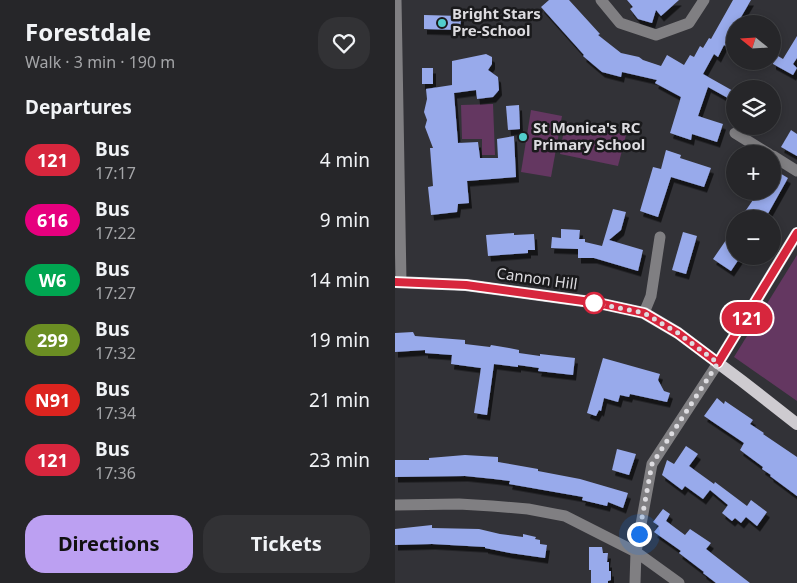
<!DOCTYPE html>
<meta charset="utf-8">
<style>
:root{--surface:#262629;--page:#323235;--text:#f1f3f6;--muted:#a4a5a8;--line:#424346;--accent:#bca0f2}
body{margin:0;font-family:"Noto Sans",sans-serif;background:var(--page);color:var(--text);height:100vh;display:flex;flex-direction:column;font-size:19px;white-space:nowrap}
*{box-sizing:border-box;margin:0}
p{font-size:16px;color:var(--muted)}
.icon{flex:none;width:28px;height:28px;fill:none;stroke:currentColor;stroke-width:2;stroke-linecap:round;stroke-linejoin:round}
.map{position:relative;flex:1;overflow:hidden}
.panel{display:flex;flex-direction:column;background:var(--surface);width:395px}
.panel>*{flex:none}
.badge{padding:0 10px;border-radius:16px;font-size:18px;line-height:32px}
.needle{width:32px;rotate:288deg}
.controls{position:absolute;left:331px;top:15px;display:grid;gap:10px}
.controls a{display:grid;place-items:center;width:55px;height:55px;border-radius:50%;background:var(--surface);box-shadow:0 2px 8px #0003,0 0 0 1px var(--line);font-size:25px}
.you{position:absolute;width:25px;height:25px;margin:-12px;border:4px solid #fff;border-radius:50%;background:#1a73e8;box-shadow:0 0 0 8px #1a73e833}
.map>.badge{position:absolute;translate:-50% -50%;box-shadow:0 0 0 2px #fff}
h2{padding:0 25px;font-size:19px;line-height:45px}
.round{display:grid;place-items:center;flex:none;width:52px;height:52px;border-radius:20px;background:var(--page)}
.headline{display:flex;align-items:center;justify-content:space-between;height:85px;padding:0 25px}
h1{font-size:24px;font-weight:700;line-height:38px}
.action{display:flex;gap:10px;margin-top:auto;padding:10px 25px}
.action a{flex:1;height:58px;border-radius:20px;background:var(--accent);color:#111;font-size:20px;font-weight:700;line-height:58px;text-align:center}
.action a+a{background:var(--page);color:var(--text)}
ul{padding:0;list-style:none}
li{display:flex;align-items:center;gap:15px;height:60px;padding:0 25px}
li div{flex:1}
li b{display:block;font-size:19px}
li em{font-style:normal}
li .badge{min-width:55px;font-weight:700;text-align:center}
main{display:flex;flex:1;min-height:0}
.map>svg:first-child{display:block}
</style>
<main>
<section class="panel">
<div class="headline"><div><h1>Forestdale</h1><p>Walk · 3 min · 190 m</p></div><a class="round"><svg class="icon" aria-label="heart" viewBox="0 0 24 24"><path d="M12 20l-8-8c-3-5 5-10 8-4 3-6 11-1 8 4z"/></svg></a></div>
<h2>Departures</h2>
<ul>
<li><span class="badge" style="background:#d7263d;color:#fff">121</span><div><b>Bus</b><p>17:17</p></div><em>4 min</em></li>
<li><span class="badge" style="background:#e6007e;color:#fff">616</span><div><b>Bus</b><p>17:22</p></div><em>9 min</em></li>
<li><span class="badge" style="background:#00a651;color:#fff">W6</span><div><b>Bus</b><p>17:27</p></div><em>14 min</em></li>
<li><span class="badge" style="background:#6b8e23;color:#fff">299</span><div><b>Bus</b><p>17:32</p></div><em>19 min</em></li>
<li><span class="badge" style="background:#dc241f;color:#fff">N91</span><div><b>Bus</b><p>17:34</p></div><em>21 min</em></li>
<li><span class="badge" style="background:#d7263d;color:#fff">121</span><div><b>Bus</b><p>17:36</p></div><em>23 min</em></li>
</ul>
<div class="action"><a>Directions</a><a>Tickets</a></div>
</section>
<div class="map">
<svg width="402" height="583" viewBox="0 0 402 583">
<defs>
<filter id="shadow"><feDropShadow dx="3" dy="5.5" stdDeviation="0" flood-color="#0009"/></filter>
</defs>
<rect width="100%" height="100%" fill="#323237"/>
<g fill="#643761">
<polygon points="98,104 100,155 87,155 87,139 67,139 66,105"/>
<polygon points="136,110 167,116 156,177 126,172"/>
<polygon points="170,122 231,135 223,166 165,154"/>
<polygon points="402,255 402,401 339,357"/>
</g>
<g fill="#98aaeb" filter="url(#shadow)">
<polygon points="154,0 174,0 205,34 203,35 226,53 244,57 248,60 266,66 272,55 289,65 295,55 299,57 305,46 308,48 314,38 316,39 338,0 356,0 342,24 340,24 340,44 337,50 329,45 323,57 319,54 308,74 340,92 340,102 313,87 303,116 328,124 322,142 297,134 296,140 275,133 286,97 260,83 262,80 227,72 226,77 207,72 188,56 189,55 146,7"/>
<polygon points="232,0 284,0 266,16 261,10 257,23 243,19 235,9 238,7"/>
<polygon points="29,15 66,16 65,30 29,29"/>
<polygon points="402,36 402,58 398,64 402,68 398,75 378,64 378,53 388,59"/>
<polygon points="91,54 97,57 97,64 93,70 103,77 104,90 98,97 82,99 81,90 59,93 63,143 83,142 85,158 103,158 102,139 119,136 121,177 72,181 74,203 63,204 62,212 36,215 33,187 38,186 35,148 38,148 30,127 32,120 29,112 32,99 31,89 57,85 57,61"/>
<rect x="27" y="68" width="11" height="16"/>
<polygon points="124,105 125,129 113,130 111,106"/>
<polygon points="396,130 402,134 402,156 386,147"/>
<polygon points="271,150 286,155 285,158 316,168 309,187 276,177 263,217 245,211 258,167 266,169"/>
<polygon points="378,169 393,178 370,219 345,219 364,191 378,191"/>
<polygon points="218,209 231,212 226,230 214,240 248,250 243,271 199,258 183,258 183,249 156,248 157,237 166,238 166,229 185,230 184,239 190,239 190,242 207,246"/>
<polygon points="340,227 340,256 346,256 336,271 318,259"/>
<polygon points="288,232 302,236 291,274 277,270"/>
<polygon points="119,233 119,235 139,234 140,250 133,250 133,253 93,256 91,235"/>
<polygon points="18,332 20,336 70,340 70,344 95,347 96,345 114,348 124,350 124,353 145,356 145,354 180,358 178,375 143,371 144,368 123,365 123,367 99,364 92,415 79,413 86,368 56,364 57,355 30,353 30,350 0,352 0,333"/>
<polygon points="208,358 265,374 263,380 269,391 275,393 272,402 235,394 234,397 225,395 223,402 209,398 206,411 204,410 201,416 192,413"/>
<polygon points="322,398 329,404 330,401 358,420 355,424 369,433 368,434 402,457 402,496 375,476 376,475 367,469 368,467 345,450 349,443 309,416"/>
<polygon points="291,446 303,454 294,466 319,484 320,482 352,506 356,500 372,512 362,526 351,517 346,523 340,518 337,521 327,513 333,505 315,490 308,499 290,486 287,490 267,475 272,460 279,464"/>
<polygon points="222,449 241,454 234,475 217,470"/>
<polygon points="70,455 103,457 103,462 143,469 143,471 185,479 233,493 228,508 213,502 212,506 187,500 188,497 114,484 115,481 99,479 70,476 0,477 0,460 34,460 34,458"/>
<polygon points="268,509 275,514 271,521 290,535 295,529 316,543 311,549 355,583 321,583 308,573 309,572 284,553 286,551 259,532 264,526 258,522"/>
<polygon points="37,525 37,528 84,529 105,534 128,537 128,534 141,537 140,539 145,540 145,544 152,545 150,558 115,553 90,548 90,547 37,544 0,545 0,529"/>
<polygon points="194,547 207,547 208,553 213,553 212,562 214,562 214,571 216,571 216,580 213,581 213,583 196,583 196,570 194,570"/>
</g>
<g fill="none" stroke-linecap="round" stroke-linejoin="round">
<g stroke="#807f82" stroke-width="11">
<polyline points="1,0 6,282"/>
<polyline points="206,0 225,23 261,35 294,23 309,0"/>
<polyline points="340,133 374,154"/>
<polyline points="378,156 402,171"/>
<polyline points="249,313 256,296 265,237"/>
<polyline points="0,505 64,504 97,506 133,509 170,516 241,552 284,583"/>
<polyline points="240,583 241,552 257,464 323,363"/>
</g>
<g stroke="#cecbd0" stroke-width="12">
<polyline points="0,282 71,285 203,303 249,313 283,333 347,381 402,424"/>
<polyline points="323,363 402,233"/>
</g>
</g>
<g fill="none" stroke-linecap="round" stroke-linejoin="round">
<defs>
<polyline id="line" points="0,282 71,285 203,303 249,313 283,333 323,363 402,233"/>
</defs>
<use href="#line" stroke="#fff" stroke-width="11"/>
<use href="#line" stroke="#d7263d" stroke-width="8"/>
<polyline stroke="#dddce0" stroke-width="5" stroke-dasharray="0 9" points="199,303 249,313 283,333 323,363 257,464 244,534"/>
</g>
<g fill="#52cdcc" stroke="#1a1a1c" stroke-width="2">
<circle cx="47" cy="23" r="5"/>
<circle cx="128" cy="137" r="5"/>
</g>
<circle fill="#fff" stroke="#d7263d" stroke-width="2.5" cx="199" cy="303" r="10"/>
<g text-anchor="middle" stroke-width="5" stroke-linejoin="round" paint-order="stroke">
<g font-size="15" font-weight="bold" fill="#dddce0" stroke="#1a1a1c" text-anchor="start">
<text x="57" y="19">Bright Stars<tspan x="57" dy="17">Pre-School</tspan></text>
<text x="138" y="133">St Monica's RC<tspan x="138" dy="17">Primary School</tspan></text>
</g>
<g font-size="15" fill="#dddce0" stroke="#1a1a1c">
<text transform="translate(142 279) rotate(8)" y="5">Cannon Hill</text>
</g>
</g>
</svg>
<div class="controls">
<a><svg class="needle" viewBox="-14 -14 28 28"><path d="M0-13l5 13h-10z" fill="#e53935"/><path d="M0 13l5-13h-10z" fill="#a4a5a8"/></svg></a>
<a><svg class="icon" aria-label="layers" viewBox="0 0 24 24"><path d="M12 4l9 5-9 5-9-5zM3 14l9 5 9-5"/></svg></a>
<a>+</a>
<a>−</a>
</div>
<div class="you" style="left:244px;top:534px"></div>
<b class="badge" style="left:352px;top:318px;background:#d7263d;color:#fff">121</b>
</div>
</main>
